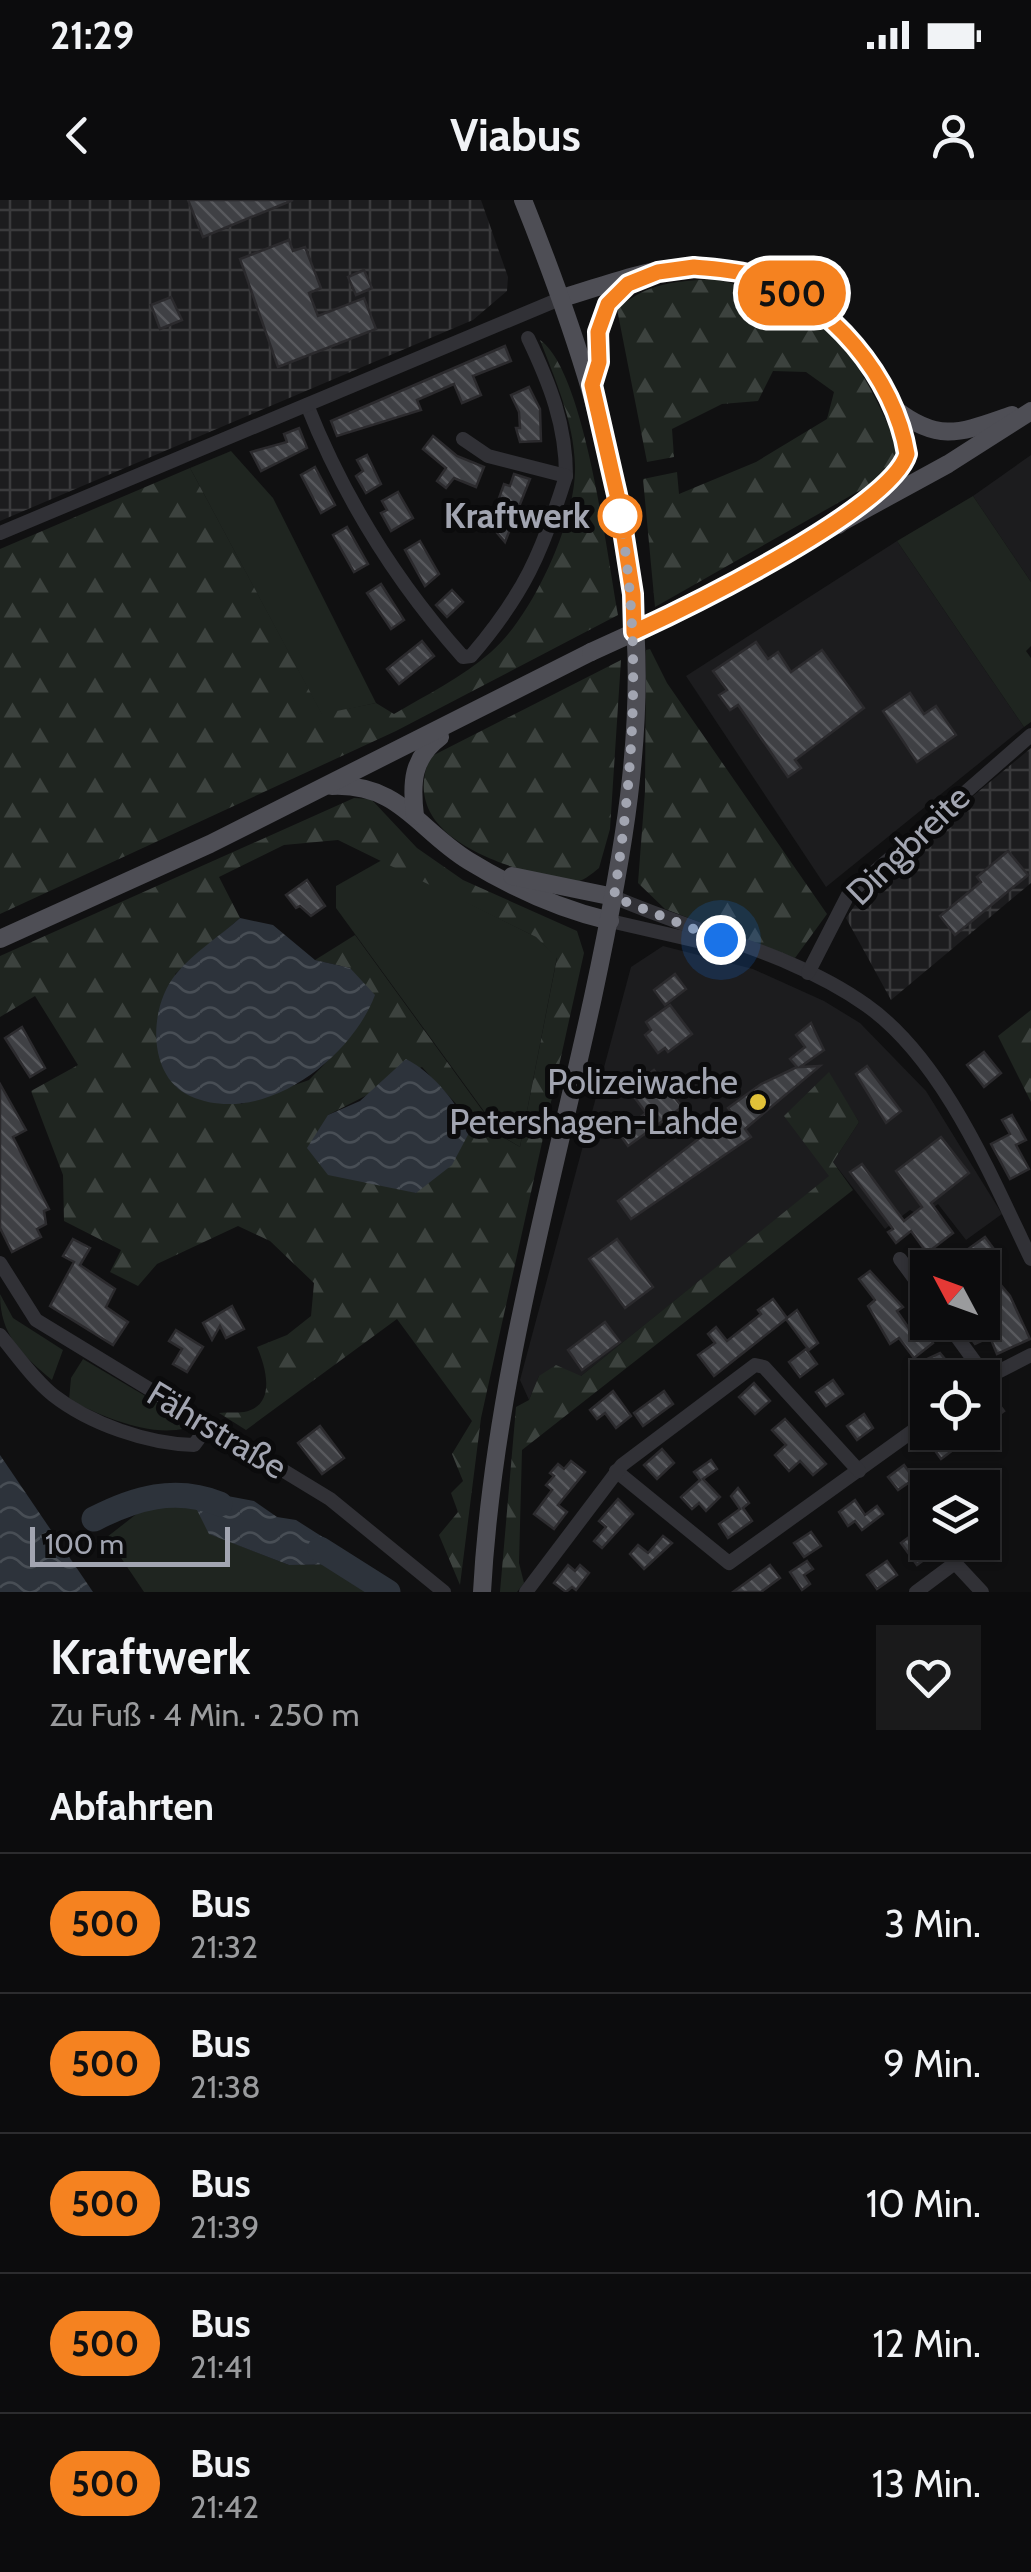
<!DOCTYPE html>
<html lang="de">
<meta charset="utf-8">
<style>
:root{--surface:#0c0c0d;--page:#1a1a1b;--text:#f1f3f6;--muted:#9a9b9d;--line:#2c2c2e}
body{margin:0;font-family:Cabin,sans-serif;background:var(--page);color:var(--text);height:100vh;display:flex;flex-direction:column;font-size:38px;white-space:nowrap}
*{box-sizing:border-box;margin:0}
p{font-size:32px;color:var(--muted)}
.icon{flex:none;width:55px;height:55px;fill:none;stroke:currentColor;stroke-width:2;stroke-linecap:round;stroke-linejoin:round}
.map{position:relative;height:1392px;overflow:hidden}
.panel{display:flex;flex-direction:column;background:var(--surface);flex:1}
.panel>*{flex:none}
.badge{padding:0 20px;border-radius:32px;font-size:35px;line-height:65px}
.needle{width:65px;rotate:311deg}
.buttons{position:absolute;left:910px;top:1050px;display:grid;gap:20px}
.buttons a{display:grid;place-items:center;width:90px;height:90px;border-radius:0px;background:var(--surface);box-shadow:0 2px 8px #0004,0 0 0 2px var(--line);font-size:50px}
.scale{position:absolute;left:30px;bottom:25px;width:200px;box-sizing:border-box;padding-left:10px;border:5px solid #a2a5b1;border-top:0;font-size:28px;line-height:35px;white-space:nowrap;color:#a2a5b1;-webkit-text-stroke:8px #0b0b0c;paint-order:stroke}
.you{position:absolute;width:50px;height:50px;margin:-25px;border:8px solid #fff;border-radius:50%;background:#1a73e8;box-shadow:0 0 0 15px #1a73e833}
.map>.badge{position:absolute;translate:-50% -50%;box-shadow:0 0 0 5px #fff}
h2{padding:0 50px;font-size:38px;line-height:90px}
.round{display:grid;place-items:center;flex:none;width:105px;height:105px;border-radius:0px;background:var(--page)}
.summary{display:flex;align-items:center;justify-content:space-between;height:170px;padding:0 50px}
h1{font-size:48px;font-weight:700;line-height:75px}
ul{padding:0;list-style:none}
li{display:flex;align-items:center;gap:30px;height:140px;padding:0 50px;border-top:2px solid var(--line)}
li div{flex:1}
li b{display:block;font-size:38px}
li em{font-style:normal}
li .badge{min-width:110px;font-weight:700;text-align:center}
.status{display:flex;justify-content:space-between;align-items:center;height:70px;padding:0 50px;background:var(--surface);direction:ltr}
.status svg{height:28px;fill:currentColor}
header{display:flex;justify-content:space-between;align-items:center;height:130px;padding:0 50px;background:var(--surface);font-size:45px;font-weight:700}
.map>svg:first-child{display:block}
</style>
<div class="status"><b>21:29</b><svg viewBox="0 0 49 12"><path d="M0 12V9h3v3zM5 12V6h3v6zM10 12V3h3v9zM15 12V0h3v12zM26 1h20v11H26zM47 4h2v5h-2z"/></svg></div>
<header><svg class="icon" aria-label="back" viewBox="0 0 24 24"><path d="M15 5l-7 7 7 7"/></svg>Viabus<svg class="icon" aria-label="person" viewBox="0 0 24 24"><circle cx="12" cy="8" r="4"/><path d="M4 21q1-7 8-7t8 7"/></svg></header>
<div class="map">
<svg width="1031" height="1392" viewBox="0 0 1031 1392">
<defs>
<pattern id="industrial-grid" width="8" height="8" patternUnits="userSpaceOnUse" patternTransform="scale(2.5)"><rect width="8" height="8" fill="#1c1c1e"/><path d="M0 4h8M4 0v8" fill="none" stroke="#3a3a3c"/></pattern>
<pattern id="forest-firs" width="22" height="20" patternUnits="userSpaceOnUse" patternTransform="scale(2.5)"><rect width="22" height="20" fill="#1f2520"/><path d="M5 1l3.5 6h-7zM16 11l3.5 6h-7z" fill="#3c423e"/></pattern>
<pattern id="water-waves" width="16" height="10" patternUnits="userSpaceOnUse" patternTransform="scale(2.5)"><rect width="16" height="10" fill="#2d333b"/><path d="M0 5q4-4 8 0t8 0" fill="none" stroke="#484e55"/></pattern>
<pattern id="building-back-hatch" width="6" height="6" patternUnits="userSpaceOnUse" patternTransform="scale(2.5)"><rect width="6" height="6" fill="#3f4044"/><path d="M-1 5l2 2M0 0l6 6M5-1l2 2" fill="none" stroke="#58595d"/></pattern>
</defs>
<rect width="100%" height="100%" fill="#101011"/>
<g fill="#1c1c1e">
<polygon points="1031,255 1031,382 973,296"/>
<polygon points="897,341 1024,527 826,687 686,476"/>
<polygon points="663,746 753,769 824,801 860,823 926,891 1002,1014 966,1040 938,1004 922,1017 910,1010 885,1029 833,962 859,922 828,873 830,976 581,1176 539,1176 529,1200 520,1180 631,767"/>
</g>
<g fill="url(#industrial-grid)">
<polygon points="0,0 481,0 508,77 507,91 473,120 0,321"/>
<polygon points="1031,548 1031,683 891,800 846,718 874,678"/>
</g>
<g fill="#1f2520">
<polygon points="231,251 273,298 376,503 322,515 190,268"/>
<polygon points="973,296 1031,382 1031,446 1026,451 1031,458 1031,522 1024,527 897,341"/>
<polygon points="382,660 536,737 557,757 520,947 502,936 336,708 336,686"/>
<path d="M0,1094L13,1118L63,1150L52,1180C21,1154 0,1135 0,1094Z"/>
<path d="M83,1159L186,1220V1228C150,1238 102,1216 69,1200L71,1178Z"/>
<polygon points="194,1301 210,1334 289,1365 335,1364 382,1392 144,1392 107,1337 139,1312"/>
</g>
<g fill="url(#forest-firs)" fill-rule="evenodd">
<path d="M716,79C825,106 854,145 897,245L898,257L887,275L655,407L643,279L677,272L679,294L756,262L827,219L834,192L806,172L773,171L758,201L722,204L672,229L674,257L647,262L617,109C648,82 677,81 716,79Z"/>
<path d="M540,140C585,171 607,356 618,415L396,531L0,714V349L190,268L322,514L376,503L394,514C426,495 463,477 491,452C532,417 577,320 575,265C574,222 555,179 540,140Z"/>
<polygon points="650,449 667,483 827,714 795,758 665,709 638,683 645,591 646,450"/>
<path d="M621,460L610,629L599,668C592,674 582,682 572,683C559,685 541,676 528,672C473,655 402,625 430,557Z"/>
<path d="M354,598L371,599L417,648L463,680L577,731L584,753L481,1218L460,1385L439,1335L458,1312L451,1293L463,1281L452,1254L472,1221L397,1119L246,1230L219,1213C227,1212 236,1213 244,1212C277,1206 266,1167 257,1147L287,1135L311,1116L314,1083L270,1041L238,1026L157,1064L138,1086L110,1072L121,1050L64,1021L63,975L31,891L78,865L35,796L0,817V756ZM338,640L536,737L557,758L520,947L501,936L355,735L315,760L350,768L347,841L309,880L241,904L175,774L240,718L219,677L284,645ZM422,867L459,907L416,993L381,983L328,915Z"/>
<polygon points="1031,810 1031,902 998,836"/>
<polygon points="829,872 859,922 833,962 853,990 522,1250 519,1363 524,1383 517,1392 500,1392 516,1207 529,1200 539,1176 556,1165 581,1176 829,976 784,916"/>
</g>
<g fill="url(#water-waves)">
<path d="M240,718L273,725L315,760L350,768L375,795C351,859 262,928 190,896C146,876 149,806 176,774C193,753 220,736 240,718Z"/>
<path d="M406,859C435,874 457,903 470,931L452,965L416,993L328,975L307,948L328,915L360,901Z"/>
<polygon points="0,1255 93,1392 0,1392"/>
<polygon points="201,1291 254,1301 277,1317 296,1320 354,1357 351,1364 289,1365 209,1334 189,1294"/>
</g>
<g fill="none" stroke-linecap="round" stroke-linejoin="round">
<g stroke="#2d333b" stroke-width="25">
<path d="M94,1319C135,1298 175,1286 220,1304"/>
<polyline points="320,1349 388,1392"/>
</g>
</g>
<g fill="url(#building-back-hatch)" stroke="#2b2a2d" stroke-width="2.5">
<polygon points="188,0 293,0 203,37"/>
<polygon points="289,40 293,51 305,47 321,88 309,93 318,116 364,98 376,129 278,167 240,59"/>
<polygon points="364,70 372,88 356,95 348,77"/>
<polygon points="171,97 182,120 160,129 151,105"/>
<polygon points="505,146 511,161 473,176 481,195 462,203 454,184 417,200 421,210 337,236 331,221"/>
<polygon points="529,187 540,209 541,241 520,242 516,228 520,228 519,212 511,195"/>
<polygon points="299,228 307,248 261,271 251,252 287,242 284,234"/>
<polygon points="433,236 457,256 484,267 476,287 454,278 446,288 437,281 446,268 423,249"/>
<polygon points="367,255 381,284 366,293 356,276 363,271 357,260"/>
<polygon points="315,267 335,305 321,313 301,275"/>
<polygon points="514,274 530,279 505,342 493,328 506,301 499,298 504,284 510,286"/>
<polygon points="398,292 413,318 391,331 381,313 387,310 382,301"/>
<polygon points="347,327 368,364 354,372 333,335"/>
<polygon points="420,341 439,374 425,386 405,350"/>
<polygon points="381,384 404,420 391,429 367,393"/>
<polygon points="452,390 463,402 447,417 436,405"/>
<polygon points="422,441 434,456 399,484 387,469"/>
<polygon points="756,442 768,459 778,452 791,472 822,450 864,508 795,560 801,568 788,577 738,505 730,510 719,495 727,490 713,471"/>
<polygon points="910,493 924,514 936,506 956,535 917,562 883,511"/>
<polygon points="1008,651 1028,675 955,735 940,716 981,682 977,677"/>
<polygon points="307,680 325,706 311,716 300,706 296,708 286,695"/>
<polygon points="675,774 686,789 665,805 654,790"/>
<polygon points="670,805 692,834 668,852 665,848 658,853 645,835 651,830 646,822"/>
<polygon points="811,823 824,850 800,867 820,866 745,929 751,937 631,1019 618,1001 732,913 728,908 761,884 797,867 790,859 805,847 796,835"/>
<polygon points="22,827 45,868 30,877 5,838"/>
<polygon points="984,852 1001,873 984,887 967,865"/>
<polygon points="867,866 901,911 886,923 856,874"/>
<polygon points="654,870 682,907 628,946 619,933 646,913 635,898 641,894 634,885"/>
<polygon points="0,884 26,930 13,937 49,1009 44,1011 46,1024 37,1029 41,1037 12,1052 0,1028"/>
<polygon points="1012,915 1026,940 1016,945 1029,969 1010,979 991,944 1010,934 1002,920"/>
<polygon points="941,937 969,973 931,1003 953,1033 927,1053 911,1031 896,1043 888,1032 893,1029 850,972 862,964 904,1021 922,1007 896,971"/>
<polygon points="985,1037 996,1052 984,1065 1010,1096 1030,1139 997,1154 990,1137 975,1144 970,1137 1000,1120 982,1097 982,1066 976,1068 964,1052"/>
<polygon points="73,1039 90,1048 80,1065 115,1089 106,1107 128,1122 113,1145 50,1106 74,1062 63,1056"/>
<polygon points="617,1039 653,1087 625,1108 589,1059"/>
<polygon points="870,1071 903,1107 897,1111 910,1130 919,1124 933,1143 914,1158 899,1138 890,1144 868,1106 875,1100 859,1079"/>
<polygon points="773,1099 787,1118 797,1110 818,1143 809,1150 786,1119 714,1176 698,1155 715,1143 708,1134 716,1127 727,1141 761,1114 758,1110"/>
<polygon points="232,1106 244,1129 226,1138 220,1126 212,1140 203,1123"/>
<polygon points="605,1122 620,1142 582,1170 568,1150"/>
<polygon points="176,1130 203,1147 187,1172 173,1164 182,1149 169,1141"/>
<polygon points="806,1149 817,1164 800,1177 789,1162"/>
<polygon points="940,1153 954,1170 944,1178 928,1178 923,1171 917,1176 910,1167"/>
<polygon points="833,1180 843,1194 826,1206 816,1192"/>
<polygon points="754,1183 770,1201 755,1214 739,1197"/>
<polygon points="613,1191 631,1216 616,1228 605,1213 597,1219 590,1210"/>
<polygon points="664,1191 673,1204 643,1226 634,1213"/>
<polygon points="994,1198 1004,1211 988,1223 982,1206"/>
<polygon points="864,1214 873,1228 857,1240 847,1226"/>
<polygon points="785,1219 826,1264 813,1275 800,1261 789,1271 775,1255 786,1245 772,1230"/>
<polygon points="320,1226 344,1258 322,1274 298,1243"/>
<polygon points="947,1233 957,1247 941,1259 931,1245"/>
<polygon points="662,1249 674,1263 657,1279 644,1265"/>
<polygon points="711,1260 717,1269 703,1279 720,1297 706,1311 699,1303 692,1309 681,1297 700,1280 694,1272"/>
<polygon points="571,1261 585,1272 558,1305 567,1312 554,1329 534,1314 552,1290 546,1285 554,1276 550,1273 558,1264 564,1269"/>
<polygon points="904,1265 914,1279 898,1290 888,1277"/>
<polygon points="738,1288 749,1303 743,1308 752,1321 728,1338 719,1324 740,1309 731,1296"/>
<polygon points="618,1299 633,1314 602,1348 594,1341 606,1327 599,1321"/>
<polygon points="855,1300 865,1315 877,1306 883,1314 862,1330 855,1321 848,1326 839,1312"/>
<polygon points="928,1323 928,1347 932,1354 917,1365 901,1343"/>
<polygon points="811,1332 821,1346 804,1357 794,1343"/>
<polygon points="663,1336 672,1343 644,1369 630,1354 638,1345 648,1353"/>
<polygon points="807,1361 813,1369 804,1375 810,1384 802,1390 790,1372"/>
<polygon points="887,1361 897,1375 877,1389 867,1375"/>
<polygon points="568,1365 575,1371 580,1365 589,1373 576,1390 572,1387 566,1392 554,1383"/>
<polygon points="770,1365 780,1378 761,1392 733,1392"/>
</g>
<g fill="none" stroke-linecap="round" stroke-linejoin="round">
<g stroke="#313136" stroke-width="14">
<path d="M528,138C550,184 566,225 566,276"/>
<path d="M307,205C344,298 396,382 463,457L471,456C524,394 542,353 566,276L488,256L463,239"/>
<polyline points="0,333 562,98"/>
<path d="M614,697C696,733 793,753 866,805C943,859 991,976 1031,1059"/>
<polyline points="610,721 706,743"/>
<polyline points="808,773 848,695 1031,535"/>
<polyline points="900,1059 928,1097"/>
<polyline points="0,1063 36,1120 330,1299 444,1392"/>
<polyline points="946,1122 986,1177"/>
<path d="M0,1135C16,1154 33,1179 53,1195C90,1224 148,1244 194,1245L208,1226"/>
<polyline points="982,1180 1031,1155"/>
<polyline points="616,1271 729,1363 928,1220"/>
<polyline points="526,1392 622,1265 755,1165 764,1167 859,1271"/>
<polyline points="916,1392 955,1363 982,1392"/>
</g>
<g stroke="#4e4e55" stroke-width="18">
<path d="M562,98C604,86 651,66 696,67C797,68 892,155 907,255L895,277L838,325"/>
<path d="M592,185C604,146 591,103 634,81"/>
<path d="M895,209C940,244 962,232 1012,215"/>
<polyline points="670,416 948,264 1031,211"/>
<path d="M332,586C400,583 418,630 469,661C513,688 559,709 610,721"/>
<path d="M415,616C411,583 412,558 440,537"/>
<polyline points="512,676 614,697"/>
<polyline points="0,739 210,644 591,452"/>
<path d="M482,1392C493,1190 550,994 593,797C621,666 648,527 632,392C617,255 574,127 523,0"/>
</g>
<polyline stroke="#4e4e55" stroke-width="18" points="591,452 670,416"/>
</g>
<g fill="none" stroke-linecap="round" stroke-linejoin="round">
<defs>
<path id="line" d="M694,67C714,69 736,70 756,76C830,100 895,178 907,254C891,308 690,406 634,432L633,394L618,299L592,185L599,162L598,132L608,104L628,84L658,72Z"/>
</defs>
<use href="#line" stroke="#fff" stroke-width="22"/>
<use href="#line" stroke="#f58220" stroke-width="15"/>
<path stroke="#a2a5b1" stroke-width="10" stroke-dasharray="0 18" d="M620,316C642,444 634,569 614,697L721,740"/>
</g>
<circle fill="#fff" stroke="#f58220" stroke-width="5" cx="620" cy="316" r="20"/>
<circle fill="#e1c138" stroke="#0b0b0c" stroke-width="4" cx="758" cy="902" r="10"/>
<g text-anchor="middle" stroke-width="10" stroke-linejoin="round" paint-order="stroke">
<g font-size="35" font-weight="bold" fill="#a2a5b1" stroke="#0b0b0c" text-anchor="end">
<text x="590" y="328">Kraftwerk</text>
</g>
<g font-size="35" fill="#a2a5b1" stroke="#0b0b0c">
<text transform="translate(908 645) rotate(-44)" y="12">Dingbreite</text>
<text transform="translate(217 1230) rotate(31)" y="12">Fährstraße</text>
</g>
<g font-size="35" fill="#a2a5b1" stroke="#0b0b0c" text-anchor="end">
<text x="738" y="894">Polizeiwache<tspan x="738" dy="40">Petershagen-Lahde</tspan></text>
</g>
</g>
</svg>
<div class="buttons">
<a><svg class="needle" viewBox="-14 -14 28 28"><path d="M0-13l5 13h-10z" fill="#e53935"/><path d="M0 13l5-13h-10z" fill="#9a9b9d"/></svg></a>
<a><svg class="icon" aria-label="locate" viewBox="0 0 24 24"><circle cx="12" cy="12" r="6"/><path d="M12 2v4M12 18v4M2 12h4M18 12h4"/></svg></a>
<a><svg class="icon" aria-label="layers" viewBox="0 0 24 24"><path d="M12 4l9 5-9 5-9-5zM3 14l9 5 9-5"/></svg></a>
</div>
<div class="scale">100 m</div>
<div class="you" style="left:721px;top:740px"></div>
<b class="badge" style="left:792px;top:93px;background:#f58220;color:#111">500</b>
</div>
<section class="panel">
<div class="summary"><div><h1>Kraftwerk</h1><p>Zu Fuß · 4 Min. · 250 m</p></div><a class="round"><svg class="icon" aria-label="heart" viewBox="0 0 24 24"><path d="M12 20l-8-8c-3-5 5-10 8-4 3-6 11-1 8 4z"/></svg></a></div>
<h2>Abfahrten</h2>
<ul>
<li><span class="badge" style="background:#f58220;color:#111">500</span><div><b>Bus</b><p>21:32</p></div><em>3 Min.</em></li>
<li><span class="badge" style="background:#f58220;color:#111">500</span><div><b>Bus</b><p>21:38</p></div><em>9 Min.</em></li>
<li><span class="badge" style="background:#f58220;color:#111">500</span><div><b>Bus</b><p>21:39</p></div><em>10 Min.</em></li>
<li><span class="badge" style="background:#f58220;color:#111">500</span><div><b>Bus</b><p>21:41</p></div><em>12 Min.</em></li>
<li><span class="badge" style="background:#f58220;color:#111">500</span><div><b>Bus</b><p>21:42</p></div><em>13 Min.</em></li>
</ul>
</section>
